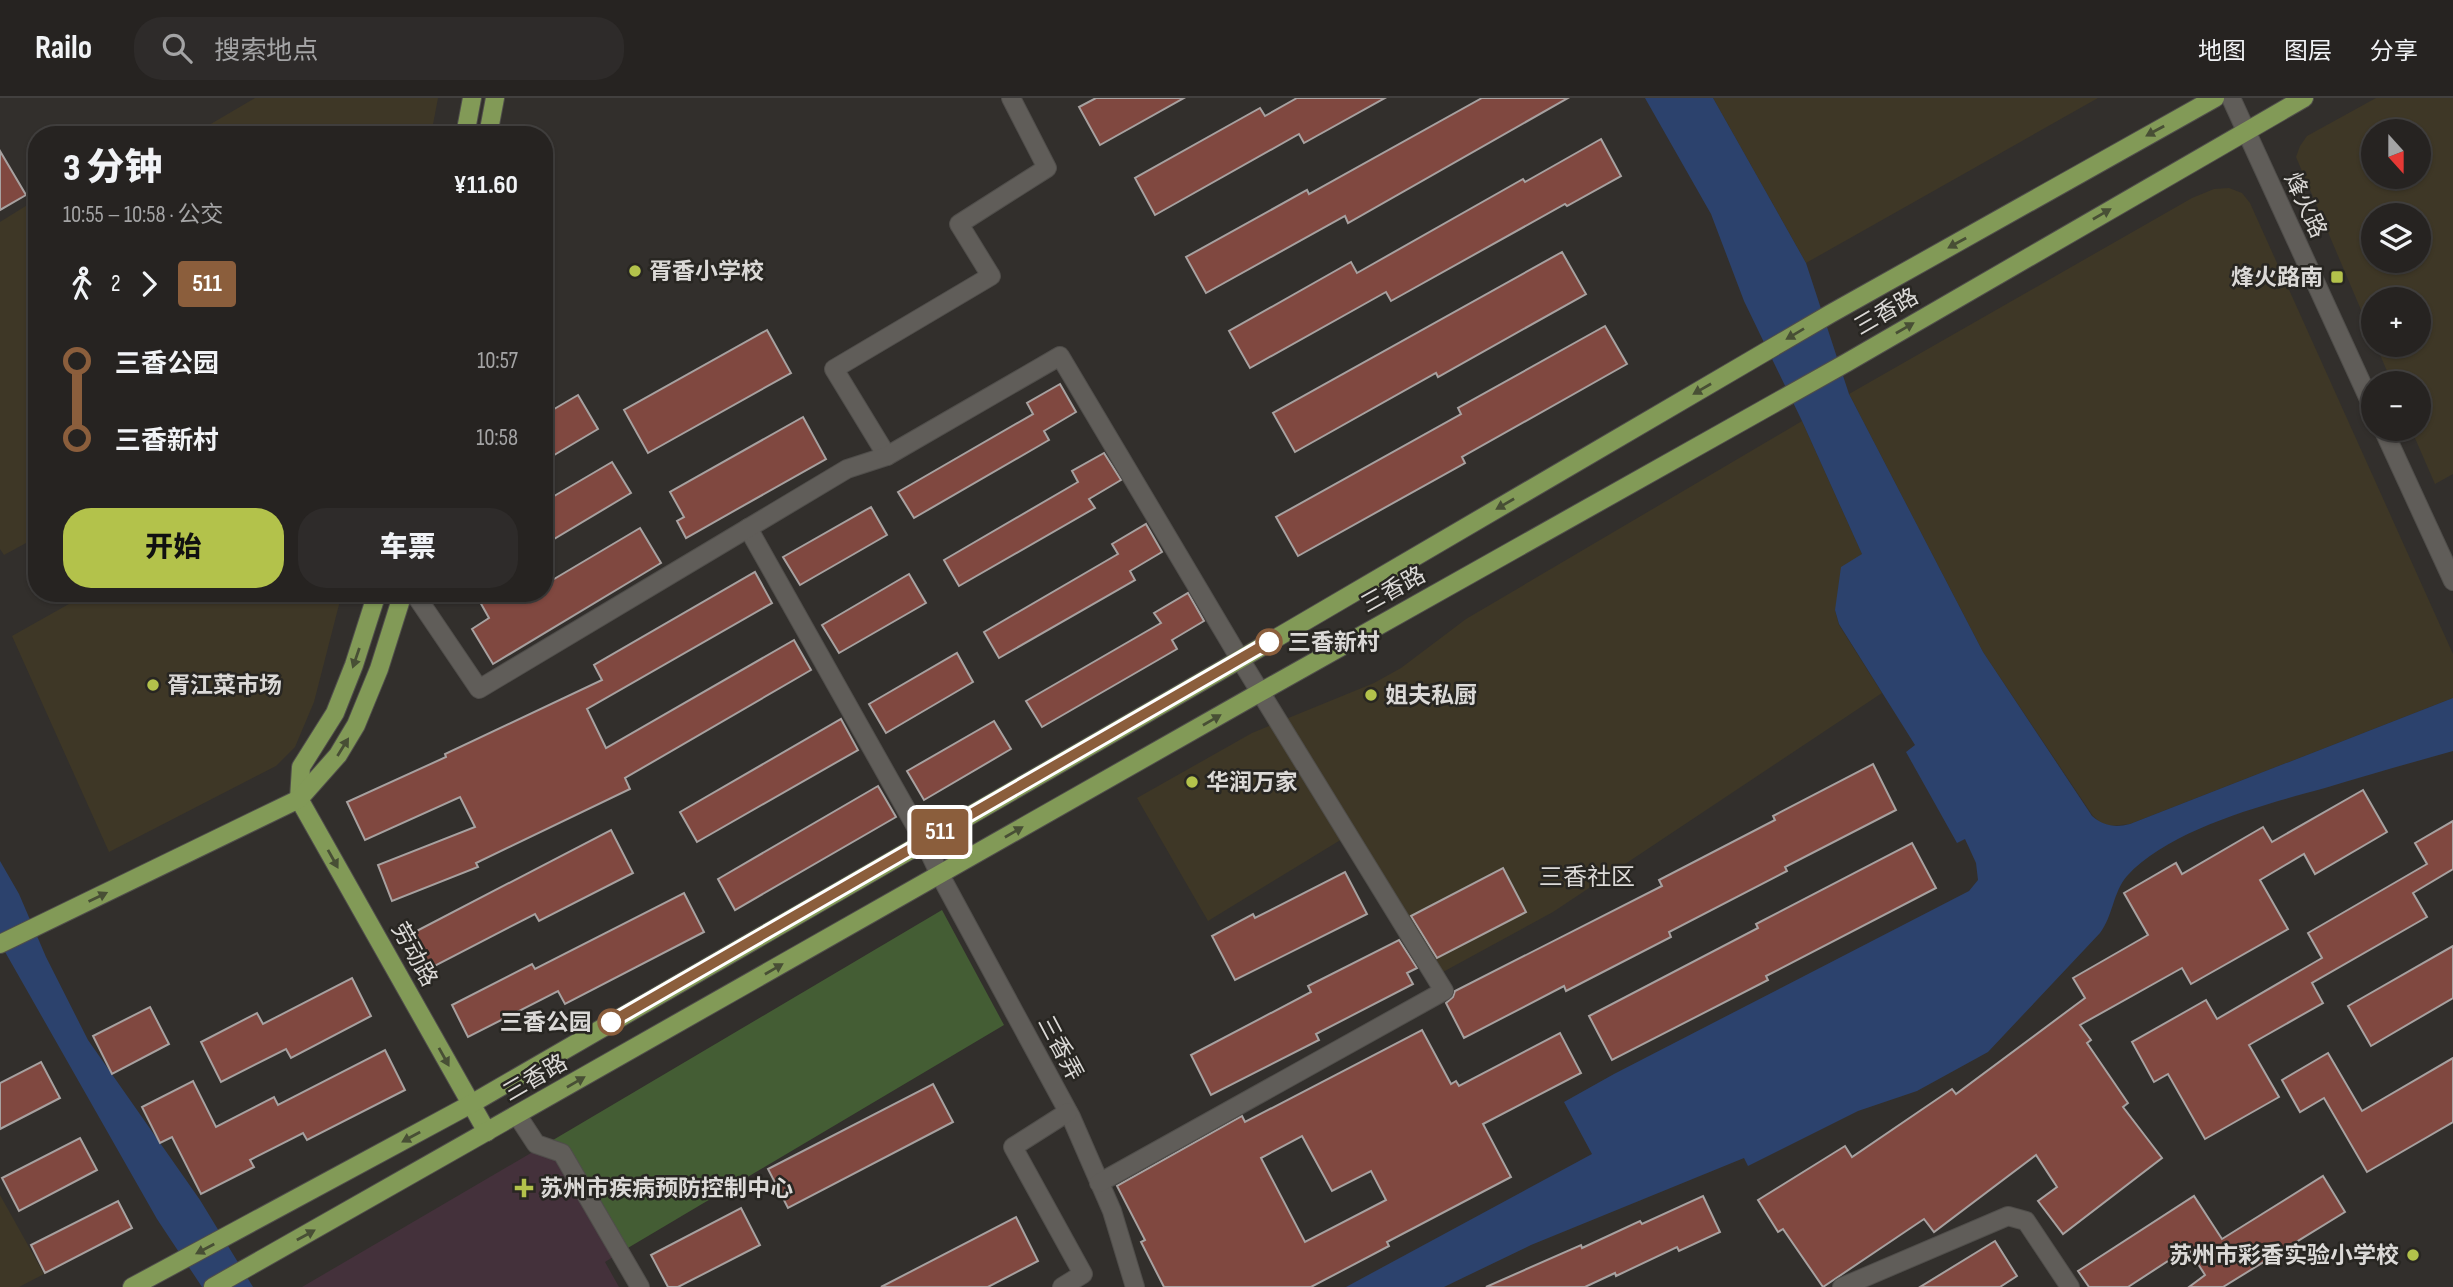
<!DOCTYPE html>
<html lang="zh">
<meta charset="utf-8">
<style>
:root{--surface:#262321;--page:#2e2b2a;--text:#f1f3f6;--muted:#a4a4a5;--line:#42403f;--accent:#b3c24b}
body{margin:0;font-family:"Sofia Sans Condensed","Noto Sans SC",sans-serif;background:var(--page);color:var(--text);height:100vh;display:flex;flex-direction:column;font-size:26px;white-space:nowrap}
*{box-sizing:border-box;margin:0}
p{font-size:23px;color:var(--muted)}
.icon{flex:none;width:38px;height:38px;fill:none;stroke:currentColor;stroke-width:2;stroke-linecap:round;stroke-linejoin:round}
.map{position:relative;flex:1;overflow:hidden}
.details{position:absolute;left:28px;top:28px;width:525px;height:476px;display:flex;flex-direction:column;background:var(--surface);border-radius:28px;box-shadow:0 2px 5px #0004,0 0 0 2px var(--line)}
.details>*{flex:none}
.badge{padding:0 14px;border-radius:5px;font-size:24px;line-height:46px}
.needle{width:46px;rotate:159deg}
.buttons{position:absolute;left:2361px;top:21px;display:grid;gap:14px}
.buttons a{display:grid;place-items:center;width:70px;height:70px;border-radius:50%;background:var(--surface);box-shadow:0 2px 5px #0004,0 0 0 2px var(--line);font-size:35px}
.map>.badge{position:absolute;translate:-50% -50%;box-shadow:0 0 0 4px #fff}
.legs{display:flex;align-items:center;gap:10px;height:77px;padding:0 35px;font-size:23px}
.legs p{margin-inline-start:auto}
.overview{display:flex;align-items:center;justify-content:space-between;height:119px;padding:0 35px}
h1{font-size:38px;font-weight:800;line-height:52px}
.button{display:flex;gap:14px;margin-top:auto;padding:14px 35px}
.button a{flex:1;height:80px;border-radius:28px;background:var(--accent);color:#111;font-size:28px;font-weight:800;line-height:80px;text-align:center}
.button a+a{background:var(--page);color:var(--text)}
ul{padding:0 35px;list-style:none}
li{display:flex;align-items:center;gap:24px;height:77px;font-size:26px}
li i{display:grid;place-items:center;width:10px;height:100%;margin:0 9px;background:currentColor}
li i::after{content:'';width:18px;height:18px;margin:-9px;border:5px solid;border-radius:50%;background:var(--surface)}
li p{margin-inline-start:auto}
li:first-child i{background:linear-gradient(#0000 50%,currentColor 0)}
li:last-child i{background:linear-gradient(currentColor 50%,#0000 0)}
header{display:flex;align-items:center;gap:42px;box-sizing:border-box;height:98px;padding:0 35px;background:var(--surface);border-bottom:2px solid var(--line)}
header strong{font-size:33px}
nav{display:flex;gap:38px;margin-inline-start:auto;font-size:24px}
.search{width:490px;height:63px;background:var(--page);display:flex;align-items:center;gap:18px;box-sizing:border-box;padding:0 24px;border-radius:28px;color:var(--muted);font-size:26px}
.map>svg:first-child{display:block}
</style>
<header>
<strong>Railo</strong>
<div class="search"><svg class="icon" aria-label="search" viewBox="0 0 24 24"><circle cx="10" cy="10" r="6"/><path d="M15 15l6 6"/></svg>搜索地点</div>
<nav><a>地图</a><a>图层</a><a>分享</a></nav>
</header>
<div class="map">
<svg width="2453" height="1189" viewBox="0 0 2453 1189">
<rect width="100%" height="100%" fill="#322f2c"/>
<g fill="#3e3726" fill-rule="evenodd">
<polygon points="255,0 438,0 431,37 192,37"/>
<polygon points="1713,0 2098,0 1806,165"/>
<path d="M2376,0H2453V376L2435,386L2411,331H2418V285H2392L2376,247H2418V201H2373V240L2296,59L2300,48L2307,38ZM2373,33H2418V79H2373ZM2373,117H2418V163H2373Z"/>
<polygon points="2229,90 2242,95 2250,105 2453,556 2453,600 2130,726 2110,728 2101,725 2093,718 1983,554 1849,296 2192,100 2214,91"/>
<polygon points="37,101 37,439 4,457 0,451 0,124"/>
<polygon points="1802,323 1862,456 1835,512 1839,527 1882,595 1553,814 1432,880 1347,738 1208,823 1137,700 1252,635 1374,585 1401,570 1466,521"/>
<polygon points="73,495 342,495 314,604 295,649 276,668 109,754 12,538 76,502"/>
<polygon points="0,1097 44,1176 19,1189 0,1189"/>
</g>
<polygon fill="#44313b" points="548,1045 616,1157 605,1164 619,1189 302,1189"/>
<polygon fill="#445d34" points="942,812 1004,927 616,1157 548,1045"/>
<g fill="#2c426d">
<path d="M1645,0H1713L1806,165L1849,296L1983,554L2092,718C2104,728 2115,730 2130,726L2453,600V653C2410,665 2368,677 2325,690C2266,706 2169,731 2127,778C2113,794 2113,818 2100,835L1988,954L1917,993L1858,1013L1748,1068L1744,1060L1531,1147L1444,1189H1346L1592,1056L1564,1004L1614,976L1969,793L1978,782L1976,765L1965,741L1957,745L1906,654L1915,647L1839,526L1835,512L1841,469L1862,456L1802,323L1744,203L1711,116Z"/>
<polygon points="0,763 19,796 46,859 88,942 200,1102 253,1189 202,1189 157,1121 0,845"/>
</g>
<g fill="#804840" stroke="#a7a1a0" stroke-width="2" fill-rule="evenodd">
<polygon points="1096,0 1184,0 1100,47 1079,9"/>
<polygon points="1297,0 1385,0 1304,45 1299,36 1155,117 1135,80 1260,10 1265,18"/>
<polygon points="1482,0 1568,0 1348,125 1345,118 1206,195 1186,159 1307,92 1309,96"/>
<polygon points="1601,41 1621,78 1567,108 1565,106 1391,203 1386,194 1250,270 1229,233 1351,164 1357,175 1523,81 1525,84"/>
<polygon points="0,53 26,97 0,112"/>
<polygon points="1562,154 1586,196 1438,279 1436,275 1295,354 1273,315"/>
<polygon points="1605,228 1627,266 1462,359 1465,365 1298,458 1276,419 1461,316 1458,310"/>
<polygon points="767,232 791,275 648,355 624,312"/>
<polygon points="1060,286 1076,314 1044,333 1049,342 914,420 898,394 1033,316 1027,305"/>
<polygon points="578,297 598,331 544,363 544,317"/>
<polygon points="803,319 826,361 686,440 677,423 684,419 670,394"/>
<polygon points="1104,355 1121,382 1089,401 1095,410 959,488 944,462 1078,384 1072,373"/>
<polygon points="612,364 631,395 544,447 544,404"/>
<polygon points="871,409 887,437 800,487 783,459"/>
<polygon points="1146,426 1162,454 1130,473 1135,482 999,560 984,534 1118,456 1112,446"/>
<polygon points="640,430 661,465 493,566 472,531 489,520 475,495 544,495 544,487"/>
<polygon points="755,474 772,505 587,611 606,650 794,542 811,572 625,680 630,691 476,765 478,769 392,803 378,767 475,729 460,699 365,742 347,704 446,659 445,656 602,582 594,567"/>
<polygon points="909,476 926,505 839,555 822,527"/>
<polygon points="1188,495 1204,523 1172,542 1177,551 1042,629 1026,603 1161,525 1154,515"/>
<polygon points="957,555 973,584 886,635 869,606"/>
<polygon points="841,621 858,652 697,744 680,714"/>
<polygon points="994,623 1011,651 924,702 907,673"/>
<polygon points="1873,666 1896,712 1785,769 1787,773 1669,834 1671,839 1566,893 1564,888 1464,940 1446,905 1453,899 1455,893 1662,788 1659,782 1775,722 1773,718"/>
<polygon points="878,688 896,719 735,812 718,781"/>
<polygon points="2363,692 2387,734 2315,776 2304,756 2260,782 2288,831 2191,886 2182,870 2080,927 2091,942 2087,945 2128,1005 2123,1009 2162,1060 2063,1136 2038,1103 2057,1089 2036,1057 1934,1134 1924,1121 1823,1189 1783,1131 1778,1134 1758,1102 1845,1048 1852,1059 1952,991 1956,996 2085,900 2073,880 2148,837 2124,795 2176,765 2182,776 2263,729 2272,744"/>
<polygon points="2453,723 2453,771 2413,795 2427,819 2312,885 2323,905 2249,947 2279,999 2205,1041 2168,976 2154,984 2132,944 2206,902 2217,921 2322,860 2308,835 2427,766 2415,745"/>
<polygon points="611,732 633,775 539,823 535,816 425,873 407,838"/>
<polygon points="1912,745 1936,790 1766,878 1768,882 1612,962 1589,918 1758,830 1756,826"/>
<polygon points="1503,770 1526,814 1437,860 1411,818"/>
<polygon points="1345,774 1367,816 1235,882 1212,838 1253,816 1255,820"/>
<polygon points="684,795 704,834 565,906 558,893 468,939 452,907 532,866 535,871"/>
<polygon points="1399,842 1417,870 1407,875 1413,886 1316,936 1319,942 1211,997 1191,957 1311,894 1308,888"/>
<polygon points="2453,848 2453,900 2371,948 2348,908"/>
<polygon points="352,880 371,918 291,960 286,951 221,984 201,944 257,915 263,926"/>
<polygon points="150,909 169,946 112,976 93,938"/>
<path d="M1422,932L1451,986L1456,983L1459,988L1560,935L1581,975L1483,1026L1511,1079L1387,1144L1389,1148L1311,1189H1164L1141,1144L1145,1142L1117,1088L1242,1018L1245,1024ZM1302,1038L1332,1093L1371,1073L1386,1102L1305,1144L1261,1060Z"/>
<polygon points="385,952 405,992 307,1042 303,1035 250,1062 254,1069 201,1096 172,1039 160,1045 142,1009 193,983 216,1029 274,999 278,1007"/>
<polygon points="2328,955 2362,1013 2453,960 2453,1024 2367,1074 2324,1000 2300,1014 2282,982"/>
<polygon points="41,964 60,1000 0,1031 0,985"/>
<polygon points="933,986 953,1024 788,1110 768,1071"/>
<polygon points="80,1040 97,1072 19,1113 2,1080"/>
<polygon points="2323,1078 2345,1114 2223,1189 2189,1189 2205,1177 2188,1150 2128,1189 2089,1189 2078,1173 2194,1098 2222,1141"/>
<polygon points="1703,1098 1720,1134 1679,1153 1677,1149 1616,1178 1615,1175 1585,1189 1486,1189 1581,1147 1582,1150 1640,1123 1642,1126"/>
<polygon points="118,1103 132,1130 45,1175 31,1147"/>
<polygon points="741,1110 760,1147 678,1189 668,1189 651,1157"/>
<polygon points="1016,1119 1038,1163 988,1189 881,1189"/>
<polygon points="1995,1143 2017,1178 2000,1189 1920,1189"/>
</g>
<g fill="none" stroke-linecap="round" stroke-linejoin="round">
<defs>
<g id="minor">
<polyline points="2231,0 2373,310"/>
<polyline points="2383,331 2453,483"/>
<polyline points="887,358 834,271 991,178 959,126 1047,70 1011,0"/>
<polyline points="748,430 924,743 940,777 1071,1019 1112,1113 1135,1189"/>
<polyline points="414,495 479,591 847,371 887,358 1060,258 1240,561 1444,893 1099,1085"/>
<polyline points="517,1017 536,1046 562,1055 640,1189"/>
<polyline points="1062,1189 1083,1176 1013,1049 1068,1014"/>
<polyline points="1842,1189 2008,1118 2026,1123 2070,1189"/>
</g>
<g id="major">
<polyline points="465,37 472,0"/>
<polyline points="488,37 495,0"/>
<polyline points="377,495 354,567 335,615 301,669 299,701 487,1034"/>
<polyline points="0,846 299,701 338,657 356,627 379,571 403,495"/>
<polyline points="132,1189 471,1006 1232,566 1830,216 2215,0"/>
<polyline points="213,1189 1250,600 1846,265 2304,0"/>
</g>
</defs>
<use href="#minor" stroke="#504e4b" stroke-width="20"/>
<use href="#major" stroke="#504e4b" stroke-width="20"/>
<use href="#minor" stroke="#605d59" stroke-width="18"/>
<use href="#major" stroke="#829a57" stroke-width="18"/>
</g>
<defs><path id="oneway-solid" d="M-6-.8H1V-3.2L6.5 0L1 3.2V.8H-6Z" transform="scale(1.75)"/></defs>
<g fill="#484f35">
<use href="#oneway-solid" transform="translate(2155 33) rotate(151)"/>
<use href="#oneway-solid" transform="translate(2102 116) rotate(-30)"/>
<use href="#oneway-solid" transform="translate(1957 145) rotate(151)"/>
<use href="#oneway-solid" transform="translate(1905 230) rotate(-30)"/>
<use href="#oneway-solid" transform="translate(1795 236) rotate(149)"/>
<use href="#oneway-solid" transform="translate(1702 291) rotate(150)"/>
<use href="#oneway-solid" transform="translate(1505 406) rotate(150)"/>
<use href="#oneway-solid" transform="translate(356 560) rotate(109)"/>
<use href="#oneway-solid" transform="translate(1212 622) rotate(-30)"/>
<use href="#oneway-solid" transform="translate(343 649) rotate(-58)"/>
<use href="#oneway-solid" transform="translate(1014 734) rotate(-30)"/>
<use href="#oneway-solid" transform="translate(333 761) rotate(61)"/>
<use href="#oneway-solid" transform="translate(98 799) rotate(-26)"/>
<use href="#oneway-solid" transform="translate(774 871) rotate(-30)"/>
<use href="#oneway-solid" transform="translate(444 959) rotate(61)"/>
<use href="#oneway-solid" transform="translate(576 984) rotate(-30)"/>
<use href="#oneway-solid" transform="translate(411 1039) rotate(151)"/>
<use href="#oneway-solid" transform="translate(306 1137) rotate(-29)"/>
<use href="#oneway-solid" transform="translate(205 1151) rotate(152)"/>
</g>
<g fill="none" stroke-linecap="round" stroke-linejoin="round">
<defs>
<polyline id="line-1" points="611,924 1269,544"/>
</defs>
<use href="#line-1" stroke="#fff" stroke-width="16"/>
<use href="#line-1" stroke="#8b5e3c" stroke-width="10"/>
</g>
<g fill="#b3c24b" stroke="#282622" stroke-width="2.5">
<circle cx="635" cy="173" r="7"/>
<rect x="2330" y="172" width="14" height="14" rx="3.5"/>
<circle cx="153" cy="587" r="7"/>
<circle cx="1371" cy="597" r="7"/>
<circle cx="1192" cy="684" r="7"/>
<path d="M520.5 1079.5h7v7h7v7h-7v7h-7v-7h-7v-7h7z"/>
<circle cx="2413" cy="1157" r="7"/>
</g>
<g fill="#fff" stroke="#8b5e3c" stroke-width="3.5">
<circle cx="1269" cy="544" r="12"/>
<circle cx="611" cy="924" r="12"/>
</g>
<g text-anchor="middle" stroke-width="5" stroke-linejoin="round" paint-order="stroke">
<g font-size="23" fill="#dbd9d7" stroke="#282622">
<text transform="translate(2306 107) rotate(65)" y="8">烽火路</text>
<text transform="translate(1886 213) rotate(-30)" y="8">三香路</text>
<text transform="translate(1393 491) rotate(-29)" y="8">三香路</text>
<text transform="translate(415 856) rotate(61)" y="8">劳动路</text>
<text transform="translate(1061 950) rotate(62)" y="8">三香弄</text>
<text transform="translate(535 979) rotate(-30)" y="8">三香路</text>
</g>
<g font-size="23" font-weight="bold" fill="#dbd9d7" stroke="#282622" text-anchor="start">
<text x="649" y="181">胥香小学校</text>
<text x="2323" y="187" text-anchor="end">烽火路南</text>
<text x="167" y="595">胥江菜市场</text>
<text x="1385" y="605">姐夫私厨</text>
<text x="1206" y="692">华润万家</text>
<text x="540" y="1098">苏州市疾病预防控制中心</text>
<text x="2399" y="1165" text-anchor="end">苏州市彩香实验小学校</text>
</g>
<g font-size="23" font-weight="bold" fill="#dbd9d7" stroke="#282622" text-anchor="start">
<text x="1288" y="552">三香新村</text>
<text x="592" y="932" text-anchor="end">三香公园</text>
</g>
<g font-size="24" fill="#dbd9d7" stroke="#282622">
<text x="1587" y="787">三香社区</text>
</g>
</g>
</svg>
<div class="buttons">
<a><svg class="needle" viewBox="-14 -14 28 28"><path d="M0-13l5 13h-10z" fill="#e53935"/><path d="M0 13l5-13h-10z" fill="#a4a4a5"/></svg></a>
<a><svg class="icon" aria-label="layers" viewBox="0 0 24 24"><path d="M12 4l9 5-9 5-9-5zM3 14l9 5 9-5"/></svg></a>
<a>+</a>
<a>−</a>
</div>
<b class="badge" style="left:940px;top:734px;background:#8b5e3c;color:#fff">511</b>
<section class="details">
<div class="overview"><div><h1>3 分钟</h1><p>10:55 – 10:58 · 公交</p></div><b>¥11.60</b></div>
<div class="legs"><svg class="icon" aria-label="walk" viewBox="0 0 24 24"><circle cx="13" cy="4" r="2"/><path d="M13 8l-2 6 4 7M11 14l-3 7M7 12l3-4h3l4 4"/></svg>2<svg class="icon" aria-label="forward" viewBox="0 0 24 24"><path d="M9 5l7 7-7 7"/></svg><b class="badge" style="background:#8b5e3c;color:#fff">511</b></div>
<ul>
<li><i style="color:#8b5e3c"></i><b>三香公园</b><p>10:57</p></li>
<li><i style="color:#8b5e3c"></i><b>三香新村</b><p>10:58</p></li>
</ul>
<div class="button"><a>开始</a><a>车票</a></div>
</section>
</div>
